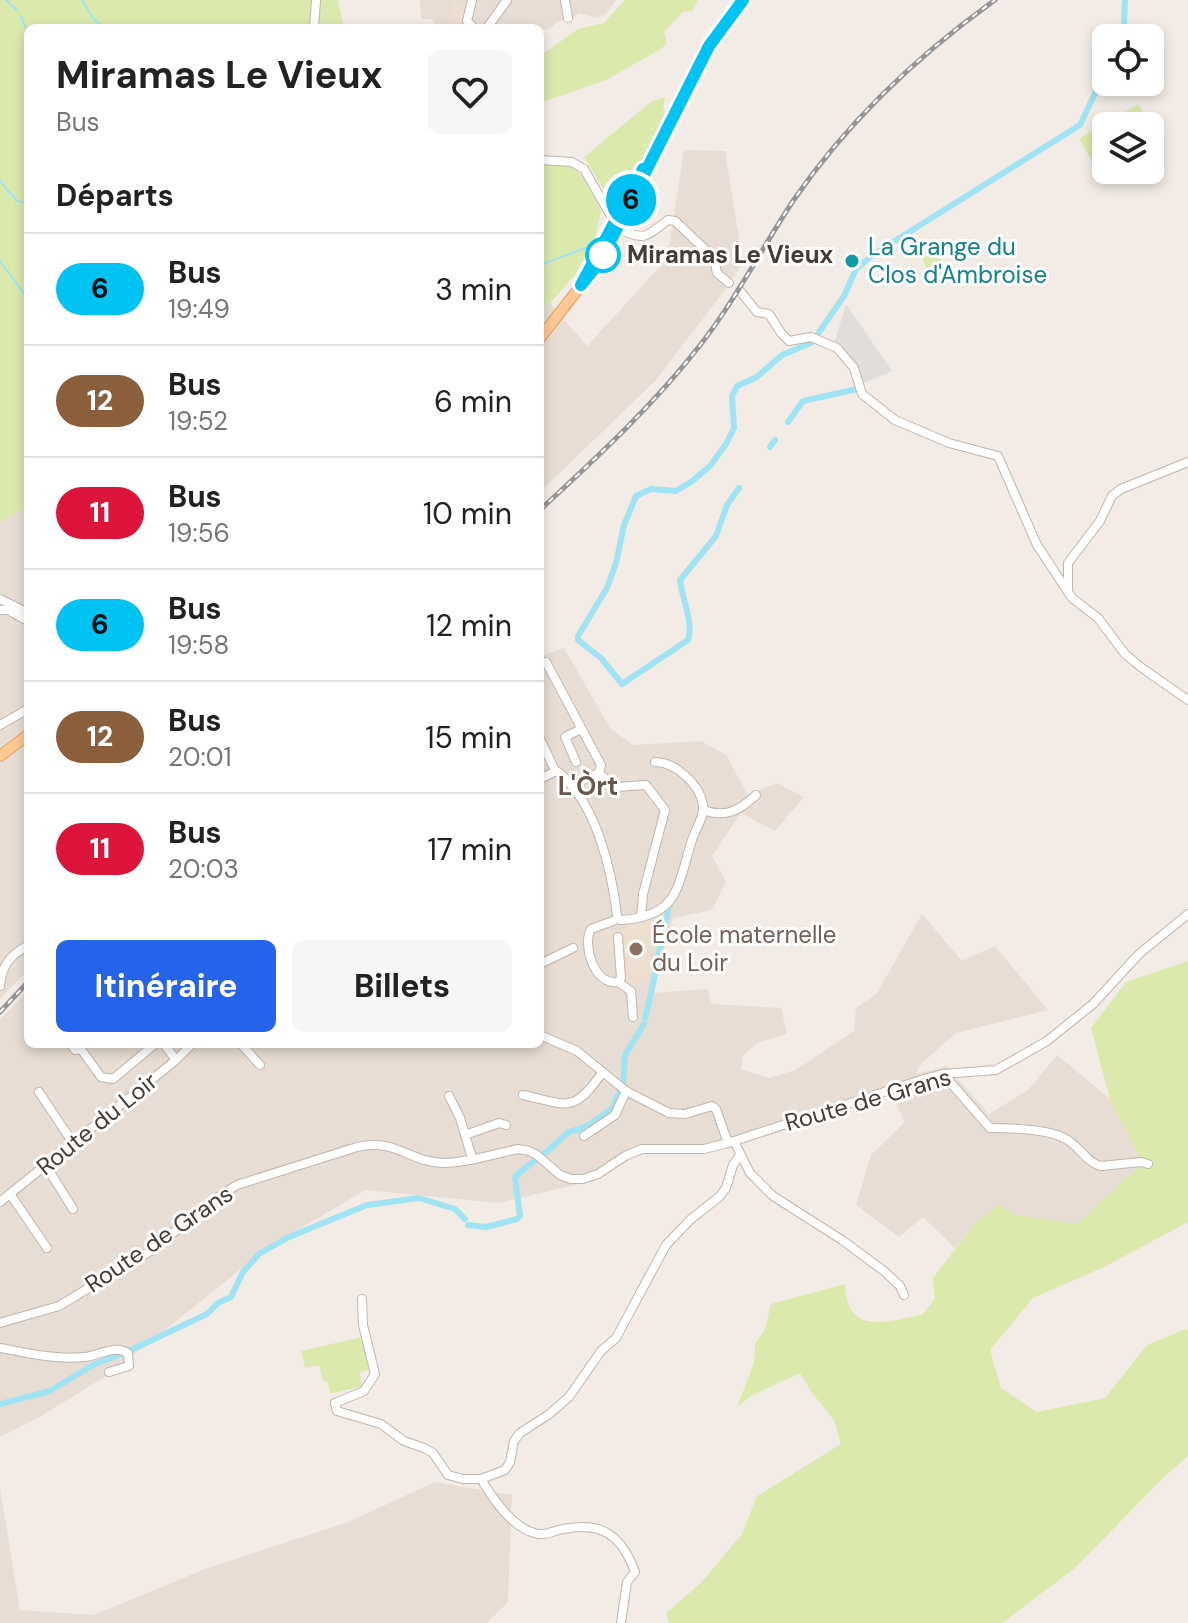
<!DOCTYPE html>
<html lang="fr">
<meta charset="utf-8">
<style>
:root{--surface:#fff;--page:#f6f6f6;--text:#222;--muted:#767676;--line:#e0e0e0;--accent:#2563eb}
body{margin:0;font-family:"DM Sans",sans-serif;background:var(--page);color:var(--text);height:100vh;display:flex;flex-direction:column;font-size:30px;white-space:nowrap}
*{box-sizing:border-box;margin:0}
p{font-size:26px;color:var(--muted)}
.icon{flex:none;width:44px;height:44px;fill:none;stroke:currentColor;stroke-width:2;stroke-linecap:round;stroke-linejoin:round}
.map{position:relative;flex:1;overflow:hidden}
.sheet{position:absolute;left:24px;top:24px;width:520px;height:1024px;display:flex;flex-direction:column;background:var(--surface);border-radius:12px;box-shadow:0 4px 12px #0003}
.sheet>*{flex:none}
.badge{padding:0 16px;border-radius:26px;font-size:28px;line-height:52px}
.tools{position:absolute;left:1092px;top:24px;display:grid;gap:16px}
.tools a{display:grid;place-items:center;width:72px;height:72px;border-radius:12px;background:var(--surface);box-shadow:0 4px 12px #0003;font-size:40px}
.map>.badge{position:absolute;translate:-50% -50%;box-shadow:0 0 0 4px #fff}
h2{padding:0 32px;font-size:30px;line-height:72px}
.round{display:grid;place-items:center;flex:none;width:84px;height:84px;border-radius:12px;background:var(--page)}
.headline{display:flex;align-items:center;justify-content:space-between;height:136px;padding:0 32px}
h1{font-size:38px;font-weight:700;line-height:60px}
.button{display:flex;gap:16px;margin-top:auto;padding:16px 32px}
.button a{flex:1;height:92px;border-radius:12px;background:var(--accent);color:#fff;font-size:32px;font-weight:700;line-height:92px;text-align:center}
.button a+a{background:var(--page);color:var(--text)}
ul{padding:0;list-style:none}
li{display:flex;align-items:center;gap:24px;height:112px;padding:0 32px;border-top:2px solid var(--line)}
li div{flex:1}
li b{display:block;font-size:30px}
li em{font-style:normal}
li .badge{min-width:88px;font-weight:700;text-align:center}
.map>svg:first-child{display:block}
</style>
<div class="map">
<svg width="1188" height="1623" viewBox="0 0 1188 1623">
<rect width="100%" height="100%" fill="#f3ece6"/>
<g fill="#e7ddd4">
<polygon points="420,0 616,0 606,14 597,18 579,13 571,19 559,21 549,29 540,30 540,28 438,28 432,19 421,19"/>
<polygon points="684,150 725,151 743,262 728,286 655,381 540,492 540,305 550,303 587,346 667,259"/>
<polygon points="28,506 28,970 0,999 0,522"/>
<polygon points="564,648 610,728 633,745 701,741 726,755 748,795 777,783 804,797 775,831 741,813 712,856 726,882 712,910 673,918 652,993 708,989 711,1004 781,1008 787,1034 757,1043 743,1056 741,1069 769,1078 796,1070 854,1031 856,1008 877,993 922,914 962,961 995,946 1048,1010 956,1033 920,1065 916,1074 946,1066 989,1114 1028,1090 1057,1055 1110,1099 1143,1163 1077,1225 1017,1215 976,1222 955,1248 923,1217 899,1237 856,1205 871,1155 905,1122 891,1094 707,1153 643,1152 596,1180 499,1203 365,1190 266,1249 111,1373 41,1416 0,1437 0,1020 28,990 28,1044 540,1044 540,656"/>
<polygon points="435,1482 512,1495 508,1602 487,1623 0,1623 0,1488 20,1610 94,1615 205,1569 348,1522"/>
</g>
<g fill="#eddecf">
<polygon points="454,1 467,5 463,20 462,23 447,24"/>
<polygon points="655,919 662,927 659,943 649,945 651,968 647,982 624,983 620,946 607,947 606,933"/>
</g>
<g fill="#dbe9ad">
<polygon points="0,0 311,0 310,28 28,28 28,506 0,522"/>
<polygon points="318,0 338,0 344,28 317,28"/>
<polygon points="625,0 698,0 692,11 683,12 664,32 667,43 661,49 606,80 540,103 540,56 578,29 604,23"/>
<polygon points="662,98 665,98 663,110 666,112 663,121 618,203 612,203 584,157 652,101"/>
<polygon points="1138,104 1155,133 1150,136 1150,126 1106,126 1106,163 1097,169 1079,139"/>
<polygon points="540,163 572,167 588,182 601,212 595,238 575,275 550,303 540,305"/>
<polygon points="933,246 946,270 940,275 928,274 920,251"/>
<path d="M1188,961V1222L1104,1267L1033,1298L990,1350L1001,1388L1037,1412L1105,1398L1147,1345L1188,1328V1456L1165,1476L1075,1568L1002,1623H669L666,1613L700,1584L742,1534L757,1496L841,1444L834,1420L813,1394L800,1373L751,1396L737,1407L754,1363L755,1344L765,1329L771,1304L845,1284C847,1337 886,1321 922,1315L935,1299L933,1278L976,1222L999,1205L1017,1215L1077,1224L1143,1163L1110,1099L1091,1028L1126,982Z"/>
<polygon points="362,1337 369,1370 359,1372 363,1386 331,1394 327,1381 323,1381 319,1365 305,1368 301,1351"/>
</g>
<polygon fill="#e1dddb" points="846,304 892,371 862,384 858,372 835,341"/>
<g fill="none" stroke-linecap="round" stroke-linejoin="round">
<g stroke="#a0e3f2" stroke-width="2">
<polyline points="6,0 17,10"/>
<polyline points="82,0 93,18 104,28"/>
<polyline points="21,16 28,33"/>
<polyline points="0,181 17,201 28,203"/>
<polyline points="0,261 28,299"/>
<polyline points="540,265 596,244 604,226"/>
</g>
<g stroke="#a0e3f2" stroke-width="6">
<polyline points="1124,22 1125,0"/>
<polyline points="1121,38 1124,29"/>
<polyline points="817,335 844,296 856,269 874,254 1080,125 1106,70"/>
<polyline points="788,422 803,401 857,389"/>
<polyline points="770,447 775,440"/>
<path d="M739,488L727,505L716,536L680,580C682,599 694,623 688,640L622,684L601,658L578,640V636L607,588L616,563L624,525L636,496L651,489L676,491L691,482L710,466L726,444L734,428L732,396L737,386L757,377L782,355L811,343"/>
<path d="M645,1018C655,981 660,942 670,904"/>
<polyline points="623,1083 625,1055 644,1024"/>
<polyline points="544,1154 569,1132 586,1127 613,1108 619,1092"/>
<polyline points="468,1225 486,1227 517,1219 520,1216 515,1177 535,1160"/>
<polyline points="131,1350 207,1314 218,1303 231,1297 243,1272 259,1254 289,1237 367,1205 419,1198 455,1209 465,1219"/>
<polyline points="0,1404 50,1391 93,1365 121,1354"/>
</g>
<defs>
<g id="minor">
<polyline points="472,0 467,21 474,28"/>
<polyline points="565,0 568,18"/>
<polyline points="314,28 316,0"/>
<polyline points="487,28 507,0"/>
<polyline points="540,160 572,162 584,169 616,225"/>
<path d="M617,229C646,239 642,240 668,220L675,221L714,258L717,273L729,283"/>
<polyline points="740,291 757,312 769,314 781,333 789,341 811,337 837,348 854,368 862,394 895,420 949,443 998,456 1037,545 1072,598 1098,618 1125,654 1142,668 1188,700"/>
<polyline points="1068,589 1068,563 1100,521 1112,496 1121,489 1188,462"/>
<polyline points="0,599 28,613"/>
<polyline points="0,610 8,610 28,621"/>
<polyline points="546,662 601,765 599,773 571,785"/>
<polyline points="0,725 28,709"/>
<polyline points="540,739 554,768"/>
<polyline points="576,762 565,737 581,729"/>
<path d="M558,772C596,802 612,871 617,916"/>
<polyline points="599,773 616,787 646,785 665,810 643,894 641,917"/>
<polyline points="540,779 552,773"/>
<path d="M703,810C725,818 739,811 756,795"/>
<path d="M620,920C680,917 677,886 692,840C695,830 705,816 703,805C700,784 675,762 655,762"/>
<path d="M613,921L591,929C582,944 594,986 618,982"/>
<polyline points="618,937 621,978 618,982 631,991 633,1017"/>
<polyline points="540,964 573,948"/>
<path d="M0,986C2,964 10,956 28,945"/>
<polyline points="540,1035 577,1051 626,1091 669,1113 685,1114 712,1106 716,1109 728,1143"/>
<polyline points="71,1044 75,1050 81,1049 101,1077 113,1079 155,1044"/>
<polyline points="164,1044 176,1060"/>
<polyline points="241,1044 260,1065"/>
<path d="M943,1074L990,1128C1009,1128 1050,1129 1066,1139C1079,1146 1087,1163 1101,1166L1141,1162L1148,1164"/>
<polyline points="39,1092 73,1143"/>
<path d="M523,1095C568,1105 573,1114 602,1073"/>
<polyline points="449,1096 460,1118 472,1158"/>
<polyline points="465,1135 499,1123 506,1125"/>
<polyline points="584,1136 615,1115 626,1091"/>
<polyline points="734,1141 750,1173 773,1196 842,1240 884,1271 900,1286 904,1295"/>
<polyline points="46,1166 73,1209"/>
<polyline points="10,1194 47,1248"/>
<polyline points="0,1202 176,1060 192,1044"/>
<polyline points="362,1299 363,1325 375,1374 364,1391 335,1403 337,1411 381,1424 404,1441 424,1448 433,1453 448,1475 463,1479 481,1479 505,1470 510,1462 514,1441 520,1433 548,1415 569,1397 601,1351 616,1338 666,1245 691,1219 719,1197 726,1188 733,1165 740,1155"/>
<path d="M0,1323L59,1306L152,1250L215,1199L237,1185L357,1147C396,1138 409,1162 443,1163C467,1163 494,1154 518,1149L529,1151L537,1155L560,1175L571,1179H583L598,1174L625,1156L642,1149H704L728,1143L924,1079L943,1074L996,1070L1047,1041L1093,1004L1139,954L1188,914"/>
<path d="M0,1348C29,1353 54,1360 84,1357C99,1356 115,1344 128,1353L129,1366L109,1372"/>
<path d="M481,1479C493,1499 514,1531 539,1534C548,1535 555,1530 564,1529C602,1521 622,1536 635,1572L627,1582L621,1623"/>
</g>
<g id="major">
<polyline points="581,285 709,46 726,20 743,0"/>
<polyline points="540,338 583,283"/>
<polyline points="0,756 28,735"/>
</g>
</defs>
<use href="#minor" stroke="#c2b5ab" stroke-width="10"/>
<use href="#major" stroke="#e6a061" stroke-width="12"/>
<use href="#minor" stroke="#fff" stroke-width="8"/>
<use href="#major" stroke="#ffc893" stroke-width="10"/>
<defs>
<g id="rail">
<path d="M540,510C597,457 653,406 701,344C736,299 762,248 793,201C848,121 917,56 995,0"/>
<polyline points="0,1012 28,982"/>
</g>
</defs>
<use href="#rail" stroke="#959595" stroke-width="5"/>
<use href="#rail" stroke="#fff" stroke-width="2" stroke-dasharray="6" stroke-linecap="butt"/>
</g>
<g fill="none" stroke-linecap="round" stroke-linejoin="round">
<defs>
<polyline id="line" points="643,169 581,285 598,264 614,234 709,46 743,0"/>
</defs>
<use href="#line" stroke="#fff" stroke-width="18"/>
<use href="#line" stroke="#00c3f4" stroke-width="12"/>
</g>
<circle fill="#fff" stroke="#00c3f4" stroke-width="4" cx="603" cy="255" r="16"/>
<circle fill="#0f9aa8" stroke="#fff" stroke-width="3" cx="852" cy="261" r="8"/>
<circle fill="#8d6e63" stroke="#fff" stroke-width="3" cx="636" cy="949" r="8"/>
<g text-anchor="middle" stroke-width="6" stroke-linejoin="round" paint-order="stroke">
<g font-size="24" fill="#0d838f" stroke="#fff" text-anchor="start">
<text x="868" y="255">La Grange du<tspan x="868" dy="28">Clos d'Ambroise</tspan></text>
</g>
<g font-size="24" font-weight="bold" fill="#463c35" stroke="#fff" text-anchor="start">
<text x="627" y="263">Miramas Le Vieux</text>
</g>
<g font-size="24" fill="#785e54" stroke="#fff" text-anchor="start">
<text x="652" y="943">École maternelle<tspan x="652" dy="28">du Loir</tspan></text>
</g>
<g font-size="24" fill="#463c35" stroke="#fff">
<text transform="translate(868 1100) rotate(-16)" y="8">Route de Grans</text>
<text transform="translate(97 1124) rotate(-39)" y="8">Route du Loir</text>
<text transform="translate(159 1239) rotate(-34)" y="8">Route de Grans</text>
</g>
<g font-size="26" font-weight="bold" fill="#69574c" stroke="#fff">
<text x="588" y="795">L'Òrt</text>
</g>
</g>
</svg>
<div class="tools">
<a><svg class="icon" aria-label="locate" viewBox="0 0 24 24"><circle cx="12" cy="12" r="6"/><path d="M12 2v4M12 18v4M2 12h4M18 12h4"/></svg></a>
<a><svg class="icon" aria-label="layers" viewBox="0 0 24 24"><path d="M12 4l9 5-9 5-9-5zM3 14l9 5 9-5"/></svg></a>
</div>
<b class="badge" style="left:631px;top:200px;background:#00c3f4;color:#111">6</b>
<section class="sheet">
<div class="headline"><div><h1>Miramas Le Vieux</h1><p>Bus</p></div><a class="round"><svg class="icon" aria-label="heart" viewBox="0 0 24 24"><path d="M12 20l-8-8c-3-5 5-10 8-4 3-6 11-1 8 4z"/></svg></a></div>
<h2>Départs</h2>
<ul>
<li><span class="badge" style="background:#00c3f4;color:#111">6</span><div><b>Bus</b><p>19:49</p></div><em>3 min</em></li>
<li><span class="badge" style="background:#8b5e3c;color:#fff">12</span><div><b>Bus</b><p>19:52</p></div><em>6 min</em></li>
<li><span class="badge" style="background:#dc143c;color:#fff">11</span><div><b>Bus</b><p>19:56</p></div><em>10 min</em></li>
<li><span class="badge" style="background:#00c3f4;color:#111">6</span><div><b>Bus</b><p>19:58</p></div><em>12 min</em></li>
<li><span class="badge" style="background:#8b5e3c;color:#fff">12</span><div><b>Bus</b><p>20:01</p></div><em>15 min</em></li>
<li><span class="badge" style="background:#dc143c;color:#fff">11</span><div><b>Bus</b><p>20:03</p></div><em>17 min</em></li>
</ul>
<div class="button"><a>Itinéraire</a><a>Billets</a></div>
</section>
</div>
